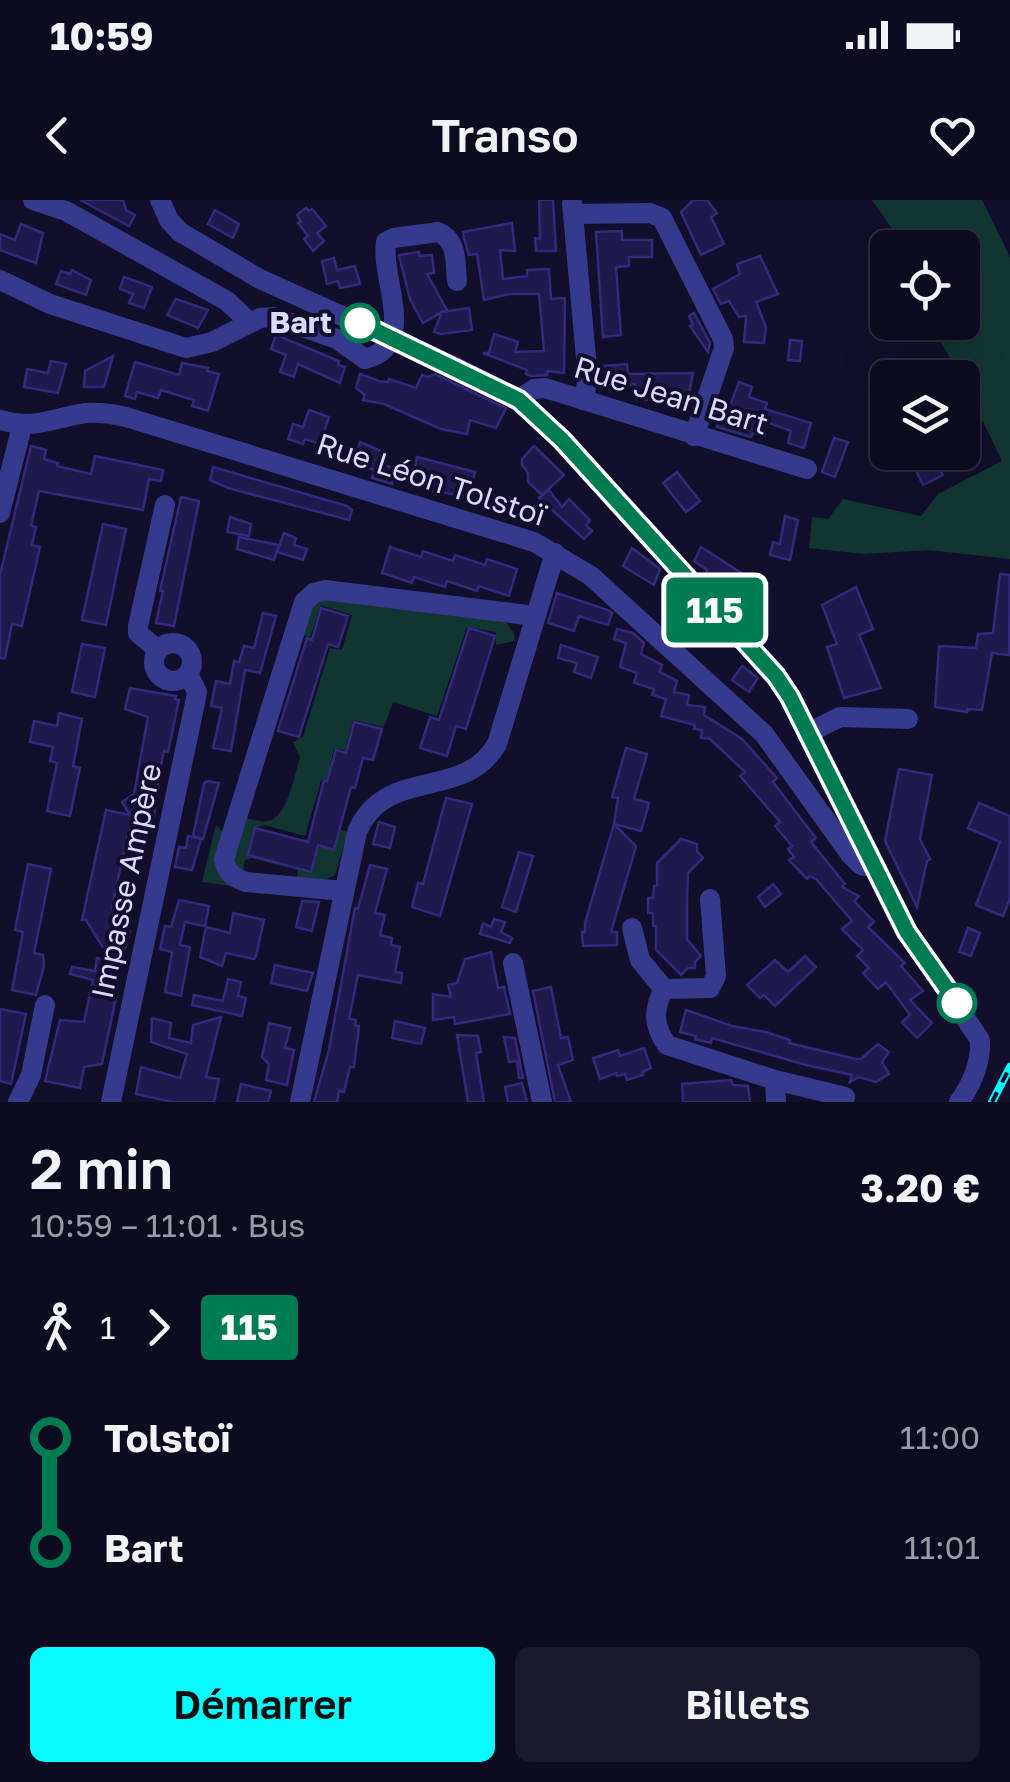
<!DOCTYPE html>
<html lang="fr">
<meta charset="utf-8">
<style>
:root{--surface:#0d0b20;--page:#1b192d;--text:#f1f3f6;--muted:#9a9ba5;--line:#2d2b3e;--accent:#05fbff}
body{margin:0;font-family:"Golos Text",sans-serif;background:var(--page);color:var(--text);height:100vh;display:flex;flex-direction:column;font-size:38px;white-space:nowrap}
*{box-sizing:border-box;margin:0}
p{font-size:32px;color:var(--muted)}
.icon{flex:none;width:55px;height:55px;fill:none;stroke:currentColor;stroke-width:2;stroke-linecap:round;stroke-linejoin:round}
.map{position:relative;height:902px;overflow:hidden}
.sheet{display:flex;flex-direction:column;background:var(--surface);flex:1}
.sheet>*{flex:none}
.badge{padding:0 20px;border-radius:8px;font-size:35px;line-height:65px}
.tools{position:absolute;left:870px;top:30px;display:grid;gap:20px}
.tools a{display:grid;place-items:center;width:110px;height:110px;border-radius:15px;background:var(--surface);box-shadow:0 10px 40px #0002,0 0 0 2px var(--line);font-size:50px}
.map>.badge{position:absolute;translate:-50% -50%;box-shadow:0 0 0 5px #fff}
.legs{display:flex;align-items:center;gap:15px;height:110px;padding:0 30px;font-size:32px}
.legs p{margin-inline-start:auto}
.headline{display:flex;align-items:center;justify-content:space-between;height:170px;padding:0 30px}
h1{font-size:55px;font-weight:600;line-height:75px}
.button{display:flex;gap:20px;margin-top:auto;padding:20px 30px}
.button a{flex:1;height:115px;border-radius:15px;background:var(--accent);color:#111;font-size:40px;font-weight:600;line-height:115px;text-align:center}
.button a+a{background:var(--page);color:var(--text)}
ul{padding:0 30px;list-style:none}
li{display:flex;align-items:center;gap:35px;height:110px;font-size:38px}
li i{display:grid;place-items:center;width:15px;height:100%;margin:0 12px;background:currentColor}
li i::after{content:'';width:25px;height:25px;margin:-12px;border:8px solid;border-radius:50%;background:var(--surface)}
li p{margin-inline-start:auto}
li:first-child i{background:linear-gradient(#0000 50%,currentColor 0)}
li:last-child i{background:linear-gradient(currentColor 50%,#0000 0)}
.status{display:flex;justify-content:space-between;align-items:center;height:70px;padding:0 50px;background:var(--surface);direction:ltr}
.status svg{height:28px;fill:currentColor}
header{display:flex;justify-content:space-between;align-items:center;height:130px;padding:0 30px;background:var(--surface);font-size:45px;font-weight:600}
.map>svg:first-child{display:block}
</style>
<div class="status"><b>10:59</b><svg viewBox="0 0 49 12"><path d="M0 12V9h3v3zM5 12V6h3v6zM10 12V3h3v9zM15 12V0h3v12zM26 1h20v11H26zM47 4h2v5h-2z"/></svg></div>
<header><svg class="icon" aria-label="back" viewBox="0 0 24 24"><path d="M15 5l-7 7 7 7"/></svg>Transo<svg class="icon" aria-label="heart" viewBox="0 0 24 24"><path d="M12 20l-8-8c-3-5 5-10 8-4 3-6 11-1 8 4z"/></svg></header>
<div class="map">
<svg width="1010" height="902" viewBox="0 0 1010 902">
<rect width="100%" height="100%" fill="#110f2b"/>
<g fill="#113631">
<polygon points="872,0 982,0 1010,57 1010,359 929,350 864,354 809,348 812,317 828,319 843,299 921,316 938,294 1002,261 962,178 938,138 935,123 962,122 962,48 905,47"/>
<path d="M324,399L505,421L514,433L515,441L496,445V432L467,427L437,516L393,502L384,527L353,520L345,550L334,549L327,578L321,580L305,636L264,625L255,628L248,655L291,669L252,658L245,660L243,670H239L232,656L244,618C252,619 261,623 268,621C288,617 294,575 300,558L293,542L303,537L330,448L342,450L352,415L321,405L310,437L302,434L312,404Z"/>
<polygon points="216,625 224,634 240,687 202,682"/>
<polygon points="339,629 348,632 335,675 325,680 297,678 298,669 311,672 318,645 334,649"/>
</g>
<g fill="#1f194e" stroke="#332a7b" stroke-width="2.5">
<polygon points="80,0 123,0 126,10 135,15 129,26"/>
<polygon points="539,0 553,0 556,51 536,51 535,38 540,39"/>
<polygon points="693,0 707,0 717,13 711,17 724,44 701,55 681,12"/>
<polygon points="306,8 309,11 312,9 326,26 317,33 324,41 313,51 304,39 308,36 298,23 301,21 297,15"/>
<polygon points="215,10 239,24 233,38 208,24"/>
<polygon points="512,23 515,51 500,50 503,79 527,76 527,70 549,69 551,99 565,98 564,173 548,171 547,175 531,176 526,174 527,170 483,153 489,153 494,134 518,142 515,152 544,151 539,94 509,94 484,100 477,54 469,55 464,38 463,32"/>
<polygon points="21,24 43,33 36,63 0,50 0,34 15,40"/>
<polygon points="622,31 622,40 652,40 652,57 629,57 629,66 616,67 621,135 603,137 596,32"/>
<polygon points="419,52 419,56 432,55 434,73 427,74 447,110 442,112 469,108 472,130 441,134 434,132 442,112 423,123 410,99 399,55"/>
<polygon points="760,56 778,94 756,102 766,127 764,143 744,142 746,116 739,117 729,101 721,104 713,89 740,74 737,64"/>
<polygon points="334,58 337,70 355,66 360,84 340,88 338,81 327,84 322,61"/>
<polygon points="72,70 91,80 86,95 56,84 61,71 70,74"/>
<polygon points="124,77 152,87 144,108 129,103 133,94 120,89"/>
<polygon points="176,99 208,110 198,128 167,115"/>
<polygon points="694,113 710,143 708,152 690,126 693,125 689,116"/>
<polygon points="276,135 339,161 338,165 345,167 340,183 298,164 294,177 280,172 286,155 271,149"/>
<polygon points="790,140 802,141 800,161 788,160"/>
<polygon points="113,156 104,187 84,187 85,171"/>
<polygon points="51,161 66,164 58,193 24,187 27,169 48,173"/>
<polygon points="135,162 179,175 182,163 208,168 207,171 219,174 208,211 192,206 194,200 161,190 158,198 137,192 135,199 125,196"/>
<polygon points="627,164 628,174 693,173 686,209 670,207 670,202 664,203 664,200 637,200 635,184 605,186 603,166"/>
<polygon points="360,174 379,181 388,182 389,179 416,188 422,175 428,177 435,174 506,208 496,228 470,220 467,234 441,229 384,204 363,200 365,195 356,188"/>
<polygon points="739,182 752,187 749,197 767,203 765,209 811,223 804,248 788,243 791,231 764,221 759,235 753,233 751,237 717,227 725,201 731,203"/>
<polygon points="309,210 329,217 320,244 305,239 303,244 288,239 293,224 303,227"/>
<polygon points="834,238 848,242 835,277 822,272"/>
<polygon points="360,242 388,254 384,265 397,269 392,284 372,278 375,270 337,259 341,246 358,250"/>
<polygon points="31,246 46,250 44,259 58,263 57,266 91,274 95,256 163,270 161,281 149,279 143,310 39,291 31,326 36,327 32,345 40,347 22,426 12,424 5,458 0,458 0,375"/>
<polygon points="534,246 564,275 542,295 528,282 528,273 522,265 522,259"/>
<polygon points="907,252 932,252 943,275 923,285"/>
<polygon points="417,257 475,272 471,288 462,285 460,295 431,291 432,288 420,285 422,274 414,272"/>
<polygon points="213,267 347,306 352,310 349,320 228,288 210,280"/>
<polygon points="677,272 700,301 686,312 663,283"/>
<polygon points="549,290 562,307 569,299 590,320 586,325 592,331 584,339 539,298"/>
<polygon points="181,297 199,301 174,426 156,423 163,391 160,391"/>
<polygon points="785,316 798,320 790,360 770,355 773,342 780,344"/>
<polygon points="230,317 251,324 249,336 227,332"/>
<polygon points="103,324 126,329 106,425 82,420"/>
<polygon points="284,333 296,338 294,345 307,349 303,360 277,352"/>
<polygon points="239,337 279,345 274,360 237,349"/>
<polygon points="390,347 421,357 423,351 453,361 455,355 485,365 487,359 517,369 509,396 479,386 477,391 447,381 445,387 414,377 412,383 382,373"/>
<polygon points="701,347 743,374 736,391 704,377 707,370 694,361"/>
<polygon points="632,348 660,369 654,385 623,366"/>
<polygon points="1000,374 1010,375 1009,455 992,453 982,510 968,509 967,512 935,507 939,446 976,448 978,434 993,433"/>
<polygon points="856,387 873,429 859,435 881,488 844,498 827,447 837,444 822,405"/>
<polygon points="557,393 608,410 612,413 608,425 579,416 574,431 548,423"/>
<polygon points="677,400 698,413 687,428 667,415"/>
<polygon points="321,408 348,416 338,447 328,444 299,537 278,531 307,438 312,440"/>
<polygon points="263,413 276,416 260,473 245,470 231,551 213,548 222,508 211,506 216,481 230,484 234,461 239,462 244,446 254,448"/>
<polygon points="469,428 495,436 466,529 456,526 447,556 420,548 430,517 439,520"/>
<polygon points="617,429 633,433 644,443 641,454 662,465 660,472 677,481 674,492 689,495 687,505 705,507 704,515 742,539 777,578 773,582 816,638 811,642 845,684 842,687 859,696 854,701 874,722 868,727 905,763 901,766 923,791 910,800 932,823 917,838 902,822 910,815 886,782 878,789 863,773 869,768 857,756 863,750 842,729 852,721 816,679 810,676 807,679 789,660 794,657 788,649 792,646 775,626 780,622 740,576 745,572 710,539 701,538 702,530 694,529 695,525 661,516 666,499 652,495 654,489 634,483 637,473 620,467 626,443 614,439"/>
<polygon points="82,444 105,448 95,497 72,492"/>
<polygon points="561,445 598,457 591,478 574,472 577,463 558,458"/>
<polygon points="742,466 758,478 749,492 732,480"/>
<polygon points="130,488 176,496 175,499 179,500 168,552 164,551 159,574 154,617 128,633 112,707 125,729 130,731 112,797 116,798 102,864 84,867 80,888 45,881 60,820 84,822 93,780 70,774 72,767 95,771 97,758 112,762 86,720 82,720 106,610 130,615 122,602 134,594 148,517 125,509"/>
<polygon points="59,513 82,519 73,566 80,568 70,616 47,611 57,563 50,561 53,547 30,542 34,521 57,526"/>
<polygon points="354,522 382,529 373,560 363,558 355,588 351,587 334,650 318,645 311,672 248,655 255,628 308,642 324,580 327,581 336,550 346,553"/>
<polygon points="626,548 647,554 634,599 649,603 641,631 614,624 618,598 612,597"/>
<polygon points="899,569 932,575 920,639 930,659 927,661 917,707 885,641"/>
<polygon points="207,581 219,583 203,639 193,636 204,583"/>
<polygon points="446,598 472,604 440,716 412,707 418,683 423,684"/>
<polygon points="979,603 1010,616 1010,699 1003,716 976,705 1000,642 968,628"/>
<polygon points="379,622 395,627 390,648 373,644"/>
<polygon points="614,624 636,646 611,732 617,732 617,745 583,746 582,732 585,732 585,723"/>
<polygon points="188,636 201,639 192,670 175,667 179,647 186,648"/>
<polygon points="681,639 697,644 697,651 703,658 688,673 687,700 687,739 701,756 695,762 695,768 688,768 681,775 656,750 656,726 653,726 653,713 648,713 648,698 653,698 654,686 657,686 657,663"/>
<polygon points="519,652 533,656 516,712 502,707"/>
<polygon points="28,664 51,669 34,753 43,755 44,766 36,795 12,790 23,732 15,730"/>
<polygon points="370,665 387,669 375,713 385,715 380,735 392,738 391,745 400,747 395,772 402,773 401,783 358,775 349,819 356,820 355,825 359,826 354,867 350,867 344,892 339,891 337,902 314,902 329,850 355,708 358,709"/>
<polygon points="773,684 781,694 765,707 758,697"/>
<polygon points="179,700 209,706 205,726 185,722 180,745 190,747 181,796 165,792 172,752 160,749 165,726 171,727"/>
<polygon points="302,701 319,702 312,731 296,727"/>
<polygon points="233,713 264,720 256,756 254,759 226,753 222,766 200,757 206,727 230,733"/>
<polygon points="494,719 505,722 501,732 512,738 510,743 480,734 483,723 491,727"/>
<polygon points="968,728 980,733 971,756 959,752"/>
<polygon points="491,752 498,788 504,787 510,814 455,824 454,817 433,820 433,794 451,797 448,785 457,783 465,759"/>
<polygon points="805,756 816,767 775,806 764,795 760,798 747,785 775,760 788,772"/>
<polygon points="275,765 313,773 307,791 271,783"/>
<polygon points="228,779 241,782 238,796 246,798 242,816 192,805 194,795 223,801"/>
<polygon points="551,787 561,838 568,837 573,860 558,865 571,902 555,902 533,791"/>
<polygon points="0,809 26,814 11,884 0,881"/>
<polygon points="686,810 732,826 766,832 790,840 789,843 856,859 861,859 878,844 889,852 882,862 889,874 876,882 859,877 850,882 852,875 806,865 712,838 711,843 695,839 696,836 680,832"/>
<polygon points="221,817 206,877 219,879 214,902 173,902 136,894 141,867 180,878 187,854 151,842 152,818 171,823 169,838 191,843 193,825"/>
<polygon points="395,821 425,828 421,844 392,838"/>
<polygon points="269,823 290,828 285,848 294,850 287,885 266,880 269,864 262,857"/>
<polygon points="457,835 478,836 481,852 476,853 484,902 468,902"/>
<polygon points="504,837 515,838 523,878 519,878 517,861 509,862"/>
<polygon points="644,848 651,868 642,872 643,875 627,880 625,874 617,876 616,873 600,879 593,858 618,850 620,856"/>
<polygon points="731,880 733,885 748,886 750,902 683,902 682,884"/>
<polygon points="522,883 527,902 508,902 505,887"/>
<polygon points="241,884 271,891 268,902 237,902"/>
</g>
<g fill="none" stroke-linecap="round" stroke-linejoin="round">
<g stroke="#363a8d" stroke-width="20">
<polyline points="33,0 66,11 227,101 249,122"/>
<path d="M160,0L169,20L180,32L258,78L451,165L519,199L562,240L775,476L789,497L907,732L980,840C981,863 972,884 959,902"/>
<polyline points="572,3 588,180 583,200"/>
<polyline points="574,14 650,13 662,18 723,139 724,148 694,236"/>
<path d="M0,80L50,104L186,148L212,142L260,118L273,117L337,139L365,159C419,146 380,78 386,42L394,38L438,32C458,40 455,62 457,81"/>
<polyline points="519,199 534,189 545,188 807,269"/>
<path d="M0,220C37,230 51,218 86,213C100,212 113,214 126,217L534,342L591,376L764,534L850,654L861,665L874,667"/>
<polyline points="0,313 22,226"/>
<circle cx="173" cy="462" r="19"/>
<polyline points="158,450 138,433 138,426 165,305"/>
<polyline points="808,533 840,517 908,519"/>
<path d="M344,691L246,682C232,677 227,673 224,659L304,402L314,393L325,390L535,416"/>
<path d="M710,699L716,776L710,788L664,789C653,809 653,826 667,845L775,880L776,902"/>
<polyline points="632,728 640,760 664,789"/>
<polyline points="513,763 542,902"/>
<polyline points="775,880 845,897"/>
<polyline points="18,902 31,875 45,805"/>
<polyline points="111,902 195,503 197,492 188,474"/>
<path d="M300,902L357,632C385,565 464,602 497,544L555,353"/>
</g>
<defs>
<polyline id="rail" points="992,902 1010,867"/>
</defs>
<use href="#rail" stroke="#05fbff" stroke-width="8"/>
<use href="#rail" stroke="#110f2b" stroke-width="4" stroke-dasharray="11" stroke-linecap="butt"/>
</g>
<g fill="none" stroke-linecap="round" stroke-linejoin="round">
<defs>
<polyline id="line-1" points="360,123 519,200 562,240 776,476 790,497 907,732 957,803"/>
</defs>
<use href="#line-1" stroke="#fff" stroke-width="22"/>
<use href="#line-1" stroke="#007c52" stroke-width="15"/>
</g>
<g fill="#fff" stroke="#007c52" stroke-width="5">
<circle cx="360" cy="123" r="18"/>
<circle cx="957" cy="803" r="18"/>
</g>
<g text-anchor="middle" stroke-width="8" stroke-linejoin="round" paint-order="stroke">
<g font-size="30" font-weight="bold" fill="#dad9ff" stroke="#110f2b" text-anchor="end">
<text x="332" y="133">Bart</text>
</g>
<g font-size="30" fill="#dad9ff" stroke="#110f2b">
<text transform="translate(671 196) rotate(17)" y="10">Rue Jean Bart</text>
<text transform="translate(431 280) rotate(18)" y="10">Rue Léon Tolstoï</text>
<text transform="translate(127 681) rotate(-78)" y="10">Impasse Ampère</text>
</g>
</g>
</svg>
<div class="tools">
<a><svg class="icon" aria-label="locate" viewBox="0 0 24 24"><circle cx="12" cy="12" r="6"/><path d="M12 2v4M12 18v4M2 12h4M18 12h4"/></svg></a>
<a><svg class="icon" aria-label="layers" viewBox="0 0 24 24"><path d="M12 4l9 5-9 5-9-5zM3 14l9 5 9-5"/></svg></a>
</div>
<b class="badge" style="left:715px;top:410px;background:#007c52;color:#fff">115</b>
</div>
<section class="sheet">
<div class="headline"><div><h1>2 min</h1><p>10:59 – 11:01 · Bus</p></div><b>3.20 €</b></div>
<div class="legs"><svg class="icon" aria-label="walk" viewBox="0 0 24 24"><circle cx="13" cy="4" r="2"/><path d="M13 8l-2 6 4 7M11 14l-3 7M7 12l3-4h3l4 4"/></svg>1<svg class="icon" aria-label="forward" viewBox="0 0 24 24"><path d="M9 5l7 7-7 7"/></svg><b class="badge" style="background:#007c52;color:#fff">115</b></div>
<ul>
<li><i style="color:#007c52"></i><b>Tolstoï</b><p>11:00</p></li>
<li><i style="color:#007c52"></i><b>Bart</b><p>11:01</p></li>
</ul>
<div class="button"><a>Démarrer</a><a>Billets</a></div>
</section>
